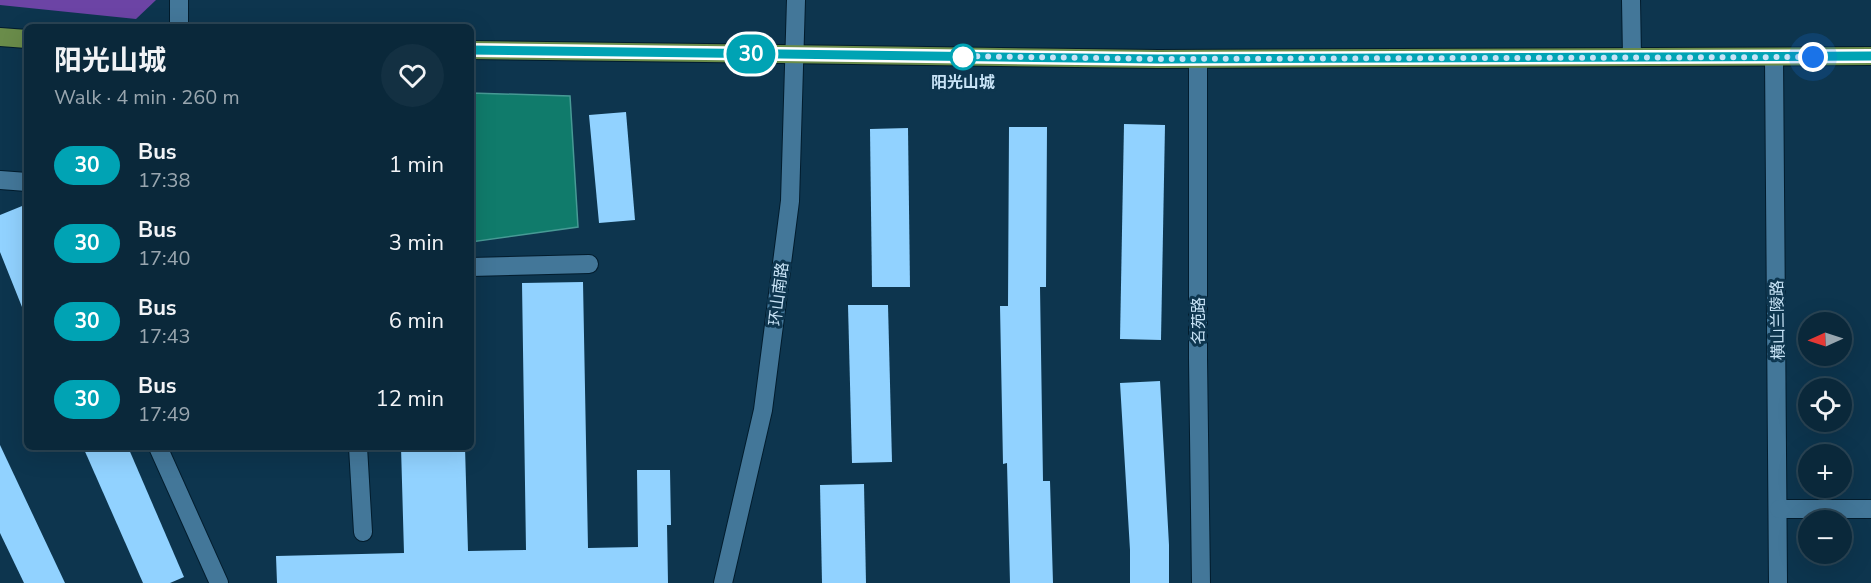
<!DOCTYPE html>
<meta charset="utf-8">
<style>
:root{--surface:#0a283a;--page:#133042;--text:#f1f3f6;--muted:#99a6af;--line:#2a4454}
body{margin:0;font-family:"Nunito Sans","Noto Sans SC",sans-serif;background:var(--page);color:var(--text);height:100vh;display:flex;flex-direction:column;font-size:22px;white-space:nowrap}
*{box-sizing:border-box;margin:0}
p{font-size:20px;color:var(--muted)}
.icon{flex:none;width:33px;height:33px;fill:none;stroke:currentColor;stroke-width:2;stroke-linecap:round;stroke-linejoin:round}
.map{position:relative;flex:1;overflow:hidden}
.sheet{position:absolute;left:24px;top:24px;width:450px;height:426px;display:flex;flex-direction:column;background:var(--surface);border-radius:9px;box-shadow:0 6px 24px #0002,0 0 0 2px var(--line)}
.sheet>*{flex:none}
.badge{padding:0 12px;border-radius:20px;font-size:21px;line-height:39px}
.needle{width:39px;rotate:267deg}
.fabs{position:absolute;left:1798px;top:312px;display:grid;gap:12px}
.fabs a{display:grid;place-items:center;width:54px;height:54px;border-radius:50%;background:var(--surface);box-shadow:0 6px 24px #0002,0 0 0 2px var(--line);font-size:30px}
.you{position:absolute;width:30px;height:30px;margin:-15px;border:4px solid #fff;border-radius:50%;background:#1a73e8;box-shadow:0 0 0 9px #1a73e833}
.map>.badge{position:absolute;translate:-50% -50%;box-shadow:0 0 0 3px #fff}
.round{display:grid;place-items:center;flex:none;width:63px;height:63px;border-radius:32px;background:var(--page)}
.head{display:flex;align-items:center;justify-content:space-between;height:102px;padding:0 30px}
h1{font-size:28px;font-weight:700;line-height:45px}
ul{padding:0;list-style:none}
li{display:flex;align-items:center;gap:18px;height:78px;padding:0 30px}
li div{flex:1}
li b{display:block;font-size:22px}
li em{font-style:normal}
li .badge{min-width:66px;font-weight:700;text-align:center}
.map>svg:first-child{display:block}
</style>
<div class="map">
<svg width="1871" height="583" viewBox="0 0 1871 583">
<rect width="100%" height="100%" fill="#0d354e"/>
<polygon fill="#6c44a5" points="0,0 156,0 136,19 0,5"/>
<polygon fill="#107b6b" stroke="#479a95" stroke-width="1.5" points="471,93 570,96 578,227 471,242"/>
<g fill="#91d2ff">
<polygon points="626,112 635,220 599,223 589,115"/>
<polygon points="1124,124 1165,125 1161,340 1120,339"/>
<polygon points="1009,127 1047,127 1046,287 1040,287 1043,481 1050,481 1053,583 1010,583 1007,463 1003,464 1000,306 1008,306"/>
<polygon points="908,128 910,287 872,287 870,129"/>
<polygon points="27,204 27,317 26,317 0,252 0,215"/>
<polygon points="583,282 588,548 638,547 637,470 670,470 671,525 667,525 668,583 277,583 276,556 404,553 401,447 465,447 468,551 526,550 522,283"/>
<polygon points="848,305 888,305 892,462 852,463"/>
<polygon points="1160,381 1169,545 1169,583 1130,583 1130,550 1120,383"/>
<polygon points="0,445 65,583 24,583 0,533"/>
<polygon points="83,447 128,447 184,577 170,583 143,583"/>
<polygon points="864,484 866,583 822,583 820,485"/>
</g>
<g fill="none" stroke-linecap="round" stroke-linejoin="round">
<defs>
<g id="minor">
<polyline points="179,0 179,27"/>
<polyline points="1631,0 1632,57"/>
<polyline points="1774,57 1778,583"/>
<polyline points="1198,59 1198,359 1201,583"/>
<polyline points="0,180 27,182"/>
<polyline points="471,267 589,264"/>
<polyline points="158,447 219,583"/>
<polyline points="358,447 363,532"/>
<polyline points="1779,509 1871,509"/>
<polyline points="723,583 763,410 790,201 796,0"/>
</g>
<g id="major">
<polyline points="0,37 27,39"/>
<polyline points="471,50 1158,59 1871,56"/>
</g>
</defs>
<use href="#minor" stroke="#021c2d" stroke-width="20"/>
<use href="#major" stroke="#021c2d" stroke-width="20"/>
<use href="#minor" stroke="#437799" stroke-width="18"/>
<use href="#major" stroke="#6a8c4a" stroke-width="18"/>
</g>
<g fill="none" stroke-linecap="round" stroke-linejoin="round">
<defs>
<polyline id="line" points="471,50 1158,59 1871,56"/>
</defs>
<use href="#line" stroke="#fff" stroke-width="14"/>
<use href="#line" stroke="#00a3b4" stroke-width="9"/>
<polyline stroke="#c8e3f6" stroke-width="6" stroke-dasharray="0 10.8" points="963,57 954,56 1158,59 1813,57"/>
</g>
<circle fill="#fff" stroke="#00a3b4" stroke-width="3" cx="963" cy="57" r="12"/>
<g text-anchor="middle" stroke-width="6" stroke-linejoin="round" paint-order="stroke">
<g font-size="16" font-weight="bold" fill="#c8e3f6" stroke="#0d354e">
<text x="963" y="88">阳光山城</text>
</g>
<g font-size="16" fill="#c8e3f6" stroke="#0d354e">
<text transform="translate(778 294) rotate(-83)" y="6">环山南路</text>
<text transform="translate(1777 320) rotate(-91)" y="6">横山兰陵路</text>
<text transform="translate(1198 321) rotate(-90)" y="6">名苑路</text>
</g>
</g>
</svg>
<div class="fabs">
<a><svg class="needle" viewBox="-14 -14 28 28"><path d="M0-13l5 13h-10z" fill="#e53935"/><path d="M0 13l5-13h-10z" fill="#99a6af"/></svg></a>
<a><svg class="icon" aria-label="locate" viewBox="0 0 24 24"><circle cx="12" cy="12" r="6"/><path d="M12 2v4M12 18v4M2 12h4M18 12h4"/></svg></a>
<a>+</a>
<a>−</a>
</div>
<div class="you" style="left:1813px;top:57px"></div>
<b class="badge" style="left:751px;top:54px;background:#00a3b4;color:#fff">30</b>
<section class="sheet">
<div class="head"><div><h1>阳光山城</h1><p>Walk · 4 min · 260 m</p></div><a class="round"><svg class="icon" aria-label="heart" viewBox="0 0 24 24"><path d="M12 20l-8-8c-3-5 5-10 8-4 3-6 11-1 8 4z"/></svg></a></div>
<ul>
<li><span class="badge" style="background:#00a3b4;color:#fff">30</span><div><b>Bus</b><p>17:38</p></div><em>1 min</em></li>
<li><span class="badge" style="background:#00a3b4;color:#fff">30</span><div><b>Bus</b><p>17:40</p></div><em>3 min</em></li>
<li><span class="badge" style="background:#00a3b4;color:#fff">30</span><div><b>Bus</b><p>17:43</p></div><em>6 min</em></li>
<li><span class="badge" style="background:#00a3b4;color:#fff">30</span><div><b>Bus</b><p>17:49</p></div><em>12 min</em></li>
</ul>
</section>
</div>
